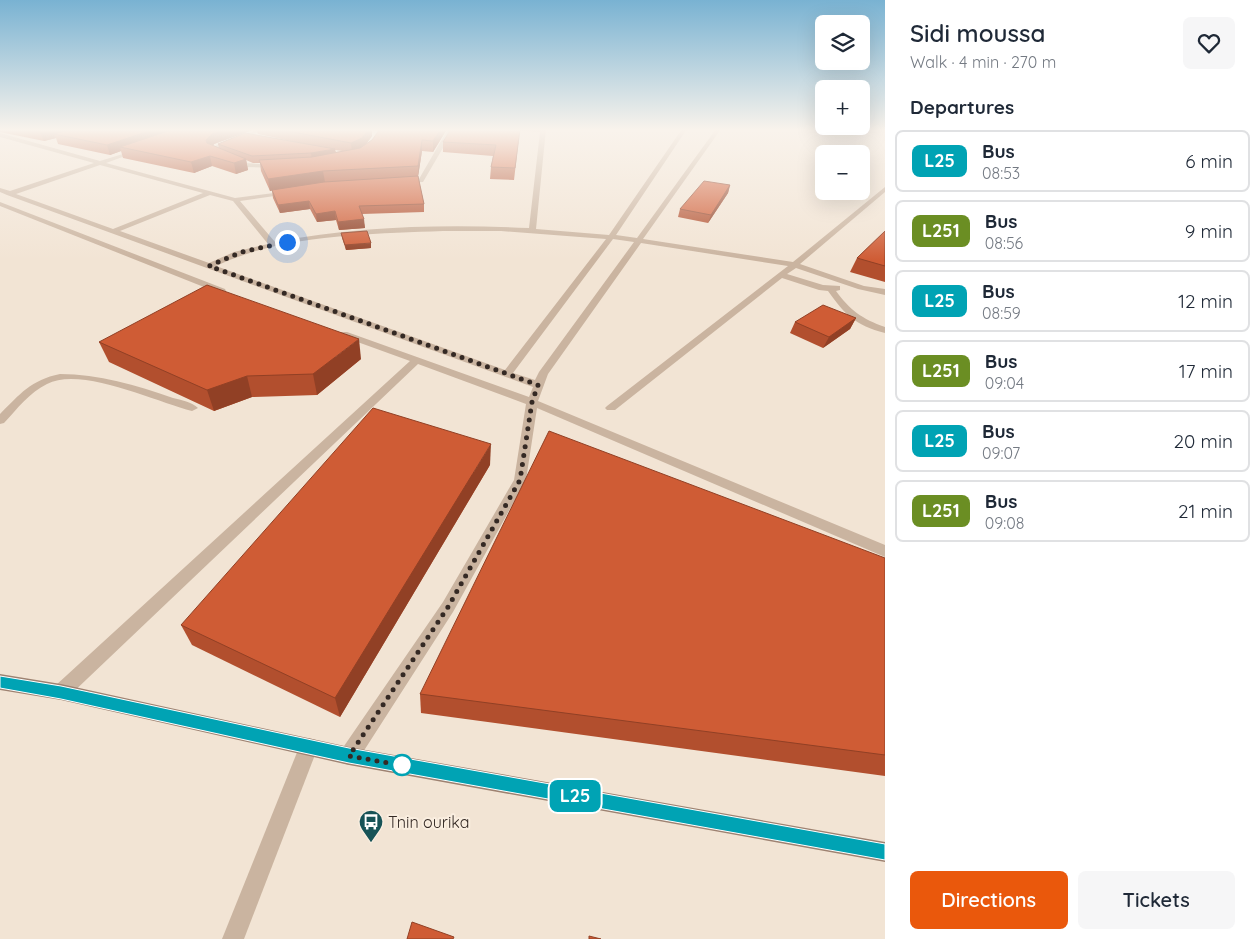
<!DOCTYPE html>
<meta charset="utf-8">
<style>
:root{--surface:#fff;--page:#f6f6f7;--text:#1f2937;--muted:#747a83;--line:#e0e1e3;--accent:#ea580c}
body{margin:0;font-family:Quicksand,sans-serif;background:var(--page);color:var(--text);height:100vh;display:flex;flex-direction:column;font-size:19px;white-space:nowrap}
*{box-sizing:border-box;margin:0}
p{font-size:16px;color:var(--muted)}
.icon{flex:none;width:28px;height:28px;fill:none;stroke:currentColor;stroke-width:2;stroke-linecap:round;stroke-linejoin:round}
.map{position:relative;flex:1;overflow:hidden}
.sheet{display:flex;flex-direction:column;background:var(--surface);width:375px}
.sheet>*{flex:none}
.badge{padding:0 10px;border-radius:8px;font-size:18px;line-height:32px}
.tools{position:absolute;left:815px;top:15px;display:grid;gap:10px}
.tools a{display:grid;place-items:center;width:55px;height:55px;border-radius:8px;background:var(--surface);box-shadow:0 5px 20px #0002;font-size:25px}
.you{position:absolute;width:25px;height:25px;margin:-12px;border:4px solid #fff;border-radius:50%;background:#1a73e8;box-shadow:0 0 0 8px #1a73e833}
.map>.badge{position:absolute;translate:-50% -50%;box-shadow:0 0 0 2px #fff}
h2{padding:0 25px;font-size:19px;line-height:45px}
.round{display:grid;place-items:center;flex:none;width:52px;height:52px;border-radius:8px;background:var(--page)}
.head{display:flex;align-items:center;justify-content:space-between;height:85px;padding:0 25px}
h1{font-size:24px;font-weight:600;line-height:38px}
.primary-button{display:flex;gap:10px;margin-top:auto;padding:10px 25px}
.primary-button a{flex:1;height:58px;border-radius:8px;background:var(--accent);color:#fff;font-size:20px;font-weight:600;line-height:58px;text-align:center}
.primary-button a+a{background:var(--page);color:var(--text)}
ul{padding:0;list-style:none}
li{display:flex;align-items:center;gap:15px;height:62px;margin:0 10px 8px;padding:0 15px;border:2px solid var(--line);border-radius:8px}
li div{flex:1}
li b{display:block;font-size:19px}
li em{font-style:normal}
li .badge{min-width:55px;font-weight:700;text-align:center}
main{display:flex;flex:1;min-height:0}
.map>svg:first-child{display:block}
</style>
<main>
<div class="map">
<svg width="885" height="939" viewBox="0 0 885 939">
<rect width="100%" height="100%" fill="#f2e4d4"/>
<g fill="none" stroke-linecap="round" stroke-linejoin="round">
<path fill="#cab4a0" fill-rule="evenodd" d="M60,374C99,374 136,385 173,398C181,400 192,402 198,408L192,411C156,402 81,366 47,384C30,392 17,409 4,423L0,424V414C20,394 31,380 60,374Z"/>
<g fill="#cab4a0" fill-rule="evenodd">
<polygon points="259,129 266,129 219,148 216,151 244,163 276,165 278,168 243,167 210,152 215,146"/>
<polygon points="448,129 454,129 423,182 400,183 402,180 419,179"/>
<path d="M479,129H546L536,229L609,235L682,129H687L616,235L637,238L716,129H721L643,239L793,262L885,187V192L800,264L864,286L885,289V295L858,289L796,268L787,274L823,285L840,286V290L836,291C850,310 862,319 885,327V333C855,325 845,315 828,291L819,290L782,278L615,410H607L605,408L607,406L788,266L641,243L548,374L538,401L885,545V557L537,408L526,480L453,612L356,763L349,765L342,763L340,756L342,749L443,602L514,480L526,404L418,364L67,698L61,700L55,698L52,692L55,686L410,361L341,336V332H347L529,397L533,387L7,195L0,192V188L10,191L94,163L0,137V133L100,161L139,149V151L106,163L235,198L290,191L291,192L288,194L240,201L275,242C358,226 444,224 529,228L540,132ZM100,165L203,193L113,229L16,194ZM210,195L233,201L268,244L234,252L209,263L120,231ZM443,231H501L606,239L505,370L216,266C283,234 370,234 443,231ZM613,239L634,242L539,372L535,380L513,373Z"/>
<polygon points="0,202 225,289 226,291 219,293 0,206"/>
<polygon points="309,738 316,740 318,747 244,939 222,939 302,740"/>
</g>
<polygon fill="#9e8271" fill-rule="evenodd" points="0,674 61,684 349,747 885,842 885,862 349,765 61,700 0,690"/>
</g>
<g fill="#b24f2e" fill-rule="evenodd">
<path d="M0,129H255L214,144L213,146L219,148L218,144L309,145L258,134L256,129H372V136L367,143L447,129L433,152L422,151L418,176L424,204V212L362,214L365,228L339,230L336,220L317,222L310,209L280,213L273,198L272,190L270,191L261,171L260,163H253L246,160L248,170L236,174L212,166L194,173L123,158L121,151L110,155L58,144L56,138L44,141L0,132ZM335,150L342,151L336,152Z"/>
<polygon points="520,129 514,180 490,179 491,167 493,156 443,152 443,142"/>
<polygon points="730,185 728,193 708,223 678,217 680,209"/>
<polygon points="885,231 885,282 850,272 857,258"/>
<polygon points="341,233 371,248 346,250 342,238"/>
<polygon points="856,318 850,329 823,348 790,333 795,322"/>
<polygon points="99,342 361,359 317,395 252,397 214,411 109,362"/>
<polygon points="490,465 340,717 192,645 181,625"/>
<polygon points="885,558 885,776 421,713 420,694"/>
</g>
<g fill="#914025">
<polygon points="49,129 95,129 54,134 56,138 44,141 39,131"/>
<polygon points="155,129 187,129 120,147 121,151 110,155 107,145"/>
<polygon points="227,129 255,129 214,144 209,151 206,140 212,134"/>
<polygon points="369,129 372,129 372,136 363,148 352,153 351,143"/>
<polygon points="441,129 447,129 433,152 433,141"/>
<polygon points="422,140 422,151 418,177 418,166"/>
<polygon points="335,149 336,156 312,160 311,153"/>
<polygon points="210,156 212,166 194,173 191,162"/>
<polygon points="246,159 248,170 236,174 234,163"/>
<polygon points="323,171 325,182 270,191 268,179"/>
<polygon points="730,185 728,193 708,223 711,215"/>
<polygon points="309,201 310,209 280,213 278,205"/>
<polygon points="335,211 336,220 317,222 316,214"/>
<polygon points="364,219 365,228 339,230 338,222"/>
<polygon points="371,243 371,248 346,250 345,245"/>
<polygon points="856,318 850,329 823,348 829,337"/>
<polygon points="359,339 361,359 317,395 313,374"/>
<polygon points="247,376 252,397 214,411 207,390"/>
<polygon points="491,444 490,465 340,717 335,698"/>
</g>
<g fill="#cf5c35" stroke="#914025">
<polygon points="28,129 49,129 39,131"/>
<polygon points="72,129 155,129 107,145 54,134"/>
<polygon points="174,129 227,129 212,134 206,140 207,143 246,159 234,163 210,156 191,162 120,147"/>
<polygon points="277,129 369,129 362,138 351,143"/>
<polygon points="380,129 441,129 433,141 422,140 418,166 323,171 268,179 259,160 312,157 360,148 372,140"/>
<polygon points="451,129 520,129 515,168 491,167 496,145 443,142"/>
<polygon points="245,133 335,149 311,153 252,156 218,144"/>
<polygon points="418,176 424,204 359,206 364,219 338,222 335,211 316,214 309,201 278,205 272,190 324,182"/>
<polygon points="704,181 730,185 711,215 680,209"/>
<polygon points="367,231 371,243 345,245 341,233"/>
<polygon points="885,231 885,266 857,258"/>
<polygon points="207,285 359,339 313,374 247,376 207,390 99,342"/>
<polygon points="823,305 856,318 829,337 795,322"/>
<polygon points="373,408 491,444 335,698 181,625"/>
<polygon points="549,431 885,558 885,755 420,694"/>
<polygon points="412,922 454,937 453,939 407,939"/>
<polygon points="589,936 601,939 589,939"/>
</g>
<linearGradient id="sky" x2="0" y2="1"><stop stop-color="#79b2d2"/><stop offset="0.5" stop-color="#f9f3ec"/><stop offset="1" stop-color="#f9f3ec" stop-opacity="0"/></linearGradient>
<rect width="885" height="260" fill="url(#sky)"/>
<polygon fill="#00a3b4" stroke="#fff" points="0,676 61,686 349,748 885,844 885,860 349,763 61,699 0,688"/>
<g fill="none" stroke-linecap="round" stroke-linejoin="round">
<polyline stroke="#342924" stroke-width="5" stroke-dasharray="0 9" points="287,242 242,252 209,266 538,385 532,402 520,480 448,607 349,756 406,766 402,765"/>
</g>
<defs>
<symbol id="bus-pin" viewBox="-11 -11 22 30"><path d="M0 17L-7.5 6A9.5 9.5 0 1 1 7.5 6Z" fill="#175357" stroke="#faeee0"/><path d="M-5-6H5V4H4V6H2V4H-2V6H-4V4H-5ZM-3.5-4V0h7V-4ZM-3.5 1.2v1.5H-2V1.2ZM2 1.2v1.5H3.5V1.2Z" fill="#fff"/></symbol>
</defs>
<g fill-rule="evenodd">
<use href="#bus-pin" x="357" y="808" width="28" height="38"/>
</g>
<circle fill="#fff" stroke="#00a3b4" stroke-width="2.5" cx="402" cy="765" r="10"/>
<g text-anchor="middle" stroke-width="4" stroke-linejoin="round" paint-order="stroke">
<g font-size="16" fill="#342924" stroke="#faeee0" text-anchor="start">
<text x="388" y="828">Tnin ourika</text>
</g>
</g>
</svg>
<div class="tools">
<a><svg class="icon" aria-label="layers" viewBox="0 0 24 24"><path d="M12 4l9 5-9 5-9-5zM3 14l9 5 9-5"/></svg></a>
<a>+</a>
<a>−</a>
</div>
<div class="you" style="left:287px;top:242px"></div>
<b class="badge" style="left:575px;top:796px;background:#00a3b4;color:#fff">L25</b>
</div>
<section class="sheet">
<div class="head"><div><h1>Sidi moussa</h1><p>Walk · 4 min · 270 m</p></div><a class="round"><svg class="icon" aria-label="heart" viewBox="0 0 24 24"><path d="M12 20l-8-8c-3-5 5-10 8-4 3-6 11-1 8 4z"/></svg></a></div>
<h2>Departures</h2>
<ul>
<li><span class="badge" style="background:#00a3b4;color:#fff">L25</span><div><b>Bus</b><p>08:53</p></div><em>6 min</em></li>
<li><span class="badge" style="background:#6b8e23;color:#fff">L251</span><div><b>Bus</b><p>08:56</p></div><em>9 min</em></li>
<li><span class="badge" style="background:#00a3b4;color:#fff">L25</span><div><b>Bus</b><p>08:59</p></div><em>12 min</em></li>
<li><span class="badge" style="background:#6b8e23;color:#fff">L251</span><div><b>Bus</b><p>09:04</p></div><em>17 min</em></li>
<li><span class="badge" style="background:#00a3b4;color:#fff">L25</span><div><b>Bus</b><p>09:07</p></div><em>20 min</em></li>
<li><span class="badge" style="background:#6b8e23;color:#fff">L251</span><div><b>Bus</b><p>09:08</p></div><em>21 min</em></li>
</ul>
<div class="primary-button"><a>Directions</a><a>Tickets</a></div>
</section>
</main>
